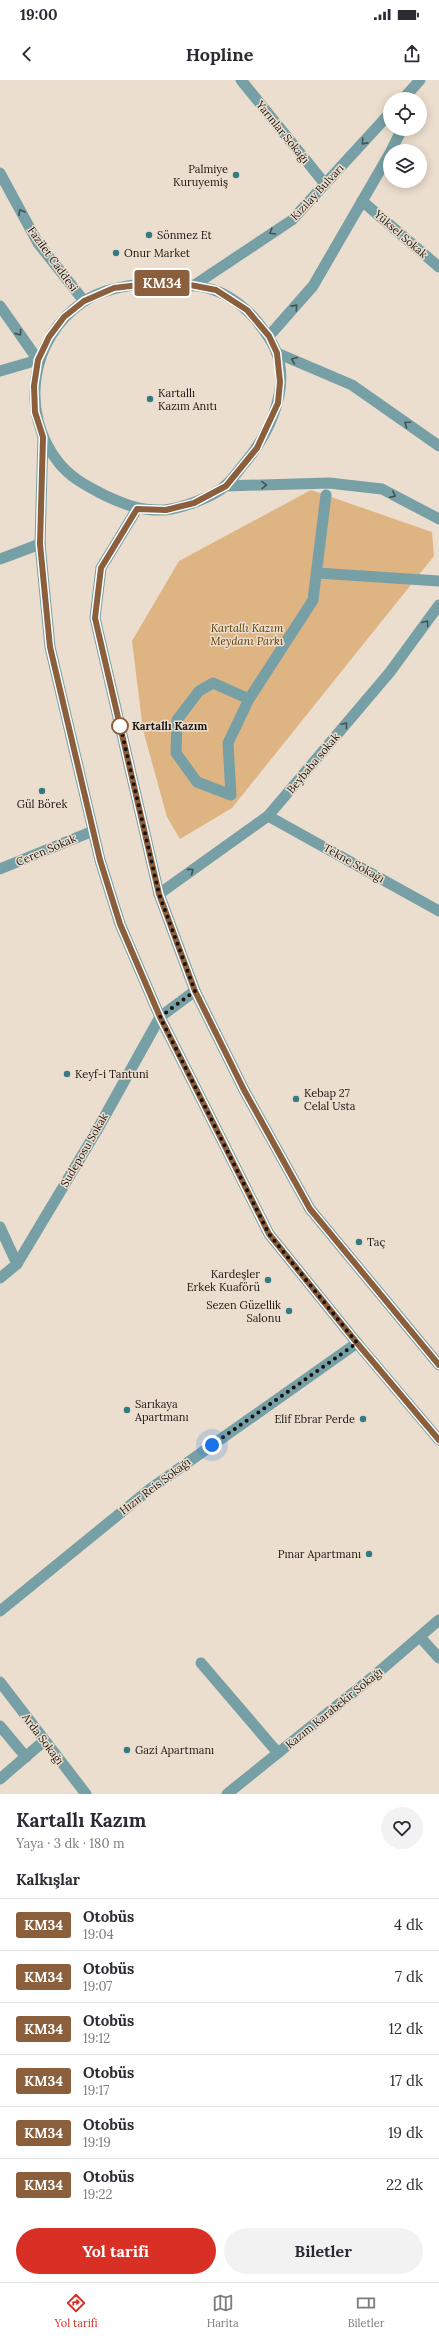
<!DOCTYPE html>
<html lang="tr">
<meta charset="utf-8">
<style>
:root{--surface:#fff;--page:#f2f2f3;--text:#2b2b33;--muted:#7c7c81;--line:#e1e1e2;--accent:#d93025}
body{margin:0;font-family:Lora,serif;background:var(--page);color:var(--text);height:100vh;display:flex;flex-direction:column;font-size:15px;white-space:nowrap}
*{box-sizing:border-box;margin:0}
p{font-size:13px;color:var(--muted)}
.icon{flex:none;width:22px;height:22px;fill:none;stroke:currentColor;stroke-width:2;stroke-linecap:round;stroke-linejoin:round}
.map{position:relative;height:1714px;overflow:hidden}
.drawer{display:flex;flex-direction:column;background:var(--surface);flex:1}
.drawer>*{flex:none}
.badge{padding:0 8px;border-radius:3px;font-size:14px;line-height:26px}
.controls{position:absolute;left:383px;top:12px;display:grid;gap:8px}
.controls a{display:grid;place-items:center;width:44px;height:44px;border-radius:50%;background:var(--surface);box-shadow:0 2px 10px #0003;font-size:20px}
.you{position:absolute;width:20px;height:20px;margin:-10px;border:3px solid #fff;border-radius:50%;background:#1a73e8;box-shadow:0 0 0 6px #1a73e833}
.map>.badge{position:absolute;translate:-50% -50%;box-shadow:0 0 0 2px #fff}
h2{padding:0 16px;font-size:15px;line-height:36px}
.round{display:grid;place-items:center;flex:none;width:42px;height:42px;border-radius:21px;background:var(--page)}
.overview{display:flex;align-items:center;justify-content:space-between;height:68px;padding:0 16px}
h1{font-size:19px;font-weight:700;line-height:30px}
.button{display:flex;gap:8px;margin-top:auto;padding:8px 16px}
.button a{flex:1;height:46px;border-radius:24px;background:var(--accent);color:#fff;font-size:16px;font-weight:700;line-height:46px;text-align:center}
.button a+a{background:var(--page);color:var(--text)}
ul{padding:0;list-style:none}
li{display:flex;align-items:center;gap:12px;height:52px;padding:0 16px;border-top:1px solid var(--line)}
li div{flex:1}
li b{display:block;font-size:15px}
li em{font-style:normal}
li .badge{min-width:44px;font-weight:700;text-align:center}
.status{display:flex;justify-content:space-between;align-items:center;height:28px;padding:0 20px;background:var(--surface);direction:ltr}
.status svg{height:11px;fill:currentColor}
header{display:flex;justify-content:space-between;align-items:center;height:52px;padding:0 16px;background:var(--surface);font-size:18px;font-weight:700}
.tabs{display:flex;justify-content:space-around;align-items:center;height:56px;border-top:1px solid var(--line);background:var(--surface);font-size:11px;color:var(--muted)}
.tabs a{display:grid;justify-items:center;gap:2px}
.tabs .current{color:var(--accent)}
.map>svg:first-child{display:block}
</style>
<div class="status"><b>19:00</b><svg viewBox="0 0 49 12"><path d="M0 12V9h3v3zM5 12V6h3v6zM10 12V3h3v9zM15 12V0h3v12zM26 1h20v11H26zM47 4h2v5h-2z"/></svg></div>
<header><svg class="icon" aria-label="back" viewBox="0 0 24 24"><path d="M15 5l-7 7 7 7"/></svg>Hopline<svg class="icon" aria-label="share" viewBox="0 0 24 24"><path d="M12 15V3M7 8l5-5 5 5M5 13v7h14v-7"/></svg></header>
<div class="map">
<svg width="439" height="1714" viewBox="0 0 439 1714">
<rect width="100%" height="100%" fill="#ecdece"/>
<polygon fill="#deb582" points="311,410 432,452 434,476 232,728 180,759 167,737 143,650 132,561 179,481"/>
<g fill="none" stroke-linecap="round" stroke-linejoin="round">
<g stroke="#76a0a6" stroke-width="11">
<polyline points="420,1557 439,1578"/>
<polyline points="201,1583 278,1673"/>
<polyline points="0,1646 26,1677"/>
<polyline points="0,1699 44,1661"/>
</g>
<g stroke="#76a0a6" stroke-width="11">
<polyline points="317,493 439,501"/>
<polyline points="249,619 213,603 199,611 177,640 176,673 197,702 231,715 228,663 249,619 313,520 326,415"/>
</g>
<g stroke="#76a0a6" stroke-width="11">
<polyline points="241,0 325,104"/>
<polyline points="362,121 439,187"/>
<polyline points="0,291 38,280"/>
<polyline points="0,479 40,464"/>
<polyline points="268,736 439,831"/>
<polyline points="0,789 93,751"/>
<polyline points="159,814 268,736 390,592 439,525"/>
<polyline points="0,1147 17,1184"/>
<polyline points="0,1531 150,1409 357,1263"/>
<polyline points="0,1602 86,1714"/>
<polyline points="227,1714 375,1595 439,1540"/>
</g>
<g stroke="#76a0a6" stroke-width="11">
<polyline points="403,19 420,0"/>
<polyline points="391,71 402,49"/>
<polyline points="0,93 38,163 84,221"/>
<path d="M147,203C170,203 192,203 214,210C229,215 246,228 256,240C264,250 271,259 276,271C291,310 268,356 243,385C238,391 233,399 226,405C214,417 182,428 165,430C140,431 126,425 104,415C87,406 71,398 59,383C19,333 30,258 83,222C102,209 125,206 147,203Z"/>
<polyline points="193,206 292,140 390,33"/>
<polyline points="0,226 38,280"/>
<polyline points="269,256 313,206 390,73"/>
<polyline points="277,273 352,305 439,366"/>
<polyline points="43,357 40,464 50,567 100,780 120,844 160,937 269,1154 357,1263 439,1360"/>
<polyline points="225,406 329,403 382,409 439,439"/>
<polyline points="137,429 101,488 95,538 159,814 195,911 244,1010 310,1129 439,1285"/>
<polyline points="0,1198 17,1184 96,1052 160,937 195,911"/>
</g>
</g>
<defs><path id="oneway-chevron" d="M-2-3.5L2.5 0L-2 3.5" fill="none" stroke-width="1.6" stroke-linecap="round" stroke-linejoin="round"/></defs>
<g stroke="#435353">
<use href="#oneway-chevron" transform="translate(364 62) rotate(132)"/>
<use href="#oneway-chevron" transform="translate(21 132) rotate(-119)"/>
<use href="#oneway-chevron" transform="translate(272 152) rotate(149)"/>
<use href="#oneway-chevron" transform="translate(295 227) rotate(-48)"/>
<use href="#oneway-chevron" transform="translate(19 253) rotate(55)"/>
<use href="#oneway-chevron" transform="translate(294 280) rotate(-157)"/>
<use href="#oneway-chevron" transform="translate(407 344) rotate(-145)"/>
<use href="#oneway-chevron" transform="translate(264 405) rotate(-2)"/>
<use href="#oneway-chevron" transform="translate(393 415) rotate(27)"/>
<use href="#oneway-chevron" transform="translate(426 543) rotate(-54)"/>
<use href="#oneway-chevron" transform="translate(345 645) rotate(-50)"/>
<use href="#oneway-chevron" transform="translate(191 791) rotate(-36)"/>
</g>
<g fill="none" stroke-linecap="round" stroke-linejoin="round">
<defs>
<polyline id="line" points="439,1285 310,1129 244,1010 195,911 159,814 95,538 101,488 137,429 166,430 194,423 226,406 257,368 278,323 280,302 277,273 269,256 247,230 216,210 180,203 147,204 114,208 84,221 64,237 49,257 38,280 34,306 35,332 43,357 40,464 50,567 100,780 120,844 160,937 269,1154 357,1263 439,1360"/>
</defs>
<use href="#line" stroke="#fff" stroke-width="9"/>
<use href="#line" stroke="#8b5e3c" stroke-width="6"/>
<polyline stroke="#19140f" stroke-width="4" stroke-dasharray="0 7.2" points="120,646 119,640 159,814 195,911 160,937 269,1154 357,1263 212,1365"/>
</g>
<g fill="#347c84" stroke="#ecdece" stroke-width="1.5">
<circle cx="236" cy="95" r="4"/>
<circle cx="149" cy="155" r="4"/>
<circle cx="116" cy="173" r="4"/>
<circle cx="150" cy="319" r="4"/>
<circle cx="42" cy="711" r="4"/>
<circle cx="67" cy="994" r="4"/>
<circle cx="296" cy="1019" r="4"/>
<circle cx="359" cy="1162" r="4"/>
<circle cx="268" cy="1200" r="4"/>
<circle cx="289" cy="1231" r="4"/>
<circle cx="127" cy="1330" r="4"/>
<circle cx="363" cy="1339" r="4"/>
<circle cx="369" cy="1474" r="4"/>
<circle cx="127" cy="1670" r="4"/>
</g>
<circle fill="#fff" stroke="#8b5e3c" stroke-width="2" cx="120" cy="646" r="8"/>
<g text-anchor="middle" stroke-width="3" stroke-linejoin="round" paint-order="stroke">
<g font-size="11" fill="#19140f" stroke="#ecdece">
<text transform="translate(283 52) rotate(51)" y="4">Yarınlar Sokağı</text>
<text transform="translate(317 112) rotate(-47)" y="4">Kızılay Bulvarı</text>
<text transform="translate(401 154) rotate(41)" y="4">Yüksel Sokak</text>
<text transform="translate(53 179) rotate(54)" y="4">Fazilet Caddesi</text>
<text transform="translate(313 683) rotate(-50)" y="4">Beybaba sokak</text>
<text transform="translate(46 770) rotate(-23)" y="4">Ceren Sokak</text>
<text transform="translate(354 783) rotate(29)" y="4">Tekne Sokağı</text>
<text transform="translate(84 1070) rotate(-60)" y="4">Sudeposu Sokak</text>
<text transform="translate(155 1406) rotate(-37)" y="4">Hızır Reis Sokağı</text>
<text transform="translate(334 1628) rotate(-39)" y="4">Kazım Karabekir Sokağı</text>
<text transform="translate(43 1659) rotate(53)" y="4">Arda Sokağı</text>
</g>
<g font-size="11" fill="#19140f" stroke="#ecdece" text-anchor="start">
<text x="228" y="93" text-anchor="end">Palmiye<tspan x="228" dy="13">Kuruyemiş</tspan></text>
<text x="157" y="159">Sönmez Et</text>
<text x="124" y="177">Onur Market</text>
<text x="158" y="317">Kartallı<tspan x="158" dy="13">Kazım Anıtı</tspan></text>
<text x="42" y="728" text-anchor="middle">Gül Börek</text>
<text x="75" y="998">Keyf-i Tantuni</text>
<text x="304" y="1017">Kebap 27<tspan x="304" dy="13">Celal Usta</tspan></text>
<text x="367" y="1166">Taç</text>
<text x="260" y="1198" text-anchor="end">Kardeşler<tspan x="260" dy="13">Erkek Kuaförü</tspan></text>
<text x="281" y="1229" text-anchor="end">Sezen Güzellik<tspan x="281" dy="13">Salonu</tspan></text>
<text x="135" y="1328">Sarıkaya<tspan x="135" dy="13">Apartmanı</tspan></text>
<text x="355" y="1343" text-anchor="end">Elif Ebrar Perde</text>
<text x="361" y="1478" text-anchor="end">Pınar Apartmanı</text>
<text x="135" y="1674">Gazi Apartmanı</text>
</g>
<g font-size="11" font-style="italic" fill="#5d3b02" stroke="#ecdece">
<text x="247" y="552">Kartallı Kazım<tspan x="247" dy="13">Meydanı Parkı</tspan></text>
</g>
<g font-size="11" font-weight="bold" fill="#19140f" stroke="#ecdece" text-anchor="start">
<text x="132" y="650">Kartallı Kazım</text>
</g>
</g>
</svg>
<div class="controls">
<a><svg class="icon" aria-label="locate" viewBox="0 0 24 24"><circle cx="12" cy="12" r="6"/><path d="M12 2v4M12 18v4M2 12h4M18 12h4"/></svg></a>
<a><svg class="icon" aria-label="layers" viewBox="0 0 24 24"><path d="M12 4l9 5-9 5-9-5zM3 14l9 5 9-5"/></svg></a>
</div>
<div class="you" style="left:212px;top:1365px"></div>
<b class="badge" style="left:162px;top:203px;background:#8b5e3c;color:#fff">KM34</b>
</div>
<section class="drawer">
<div class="overview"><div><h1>Kartallı Kazım</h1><p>Yaya · 3 dk · 180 m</p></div><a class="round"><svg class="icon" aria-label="heart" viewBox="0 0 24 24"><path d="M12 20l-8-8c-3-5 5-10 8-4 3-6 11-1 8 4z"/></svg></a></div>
<h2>Kalkışlar</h2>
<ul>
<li><span class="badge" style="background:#8b5e3c;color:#fff">KM34</span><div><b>Otobüs</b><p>19:04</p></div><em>4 dk</em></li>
<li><span class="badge" style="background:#8b5e3c;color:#fff">KM34</span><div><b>Otobüs</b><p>19:07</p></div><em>7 dk</em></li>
<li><span class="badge" style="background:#8b5e3c;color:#fff">KM34</span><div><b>Otobüs</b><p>19:12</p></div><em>12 dk</em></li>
<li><span class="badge" style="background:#8b5e3c;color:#fff">KM34</span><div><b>Otobüs</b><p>19:17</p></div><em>17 dk</em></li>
<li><span class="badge" style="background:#8b5e3c;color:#fff">KM34</span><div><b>Otobüs</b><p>19:19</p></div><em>19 dk</em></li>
<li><span class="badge" style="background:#8b5e3c;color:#fff">KM34</span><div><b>Otobüs</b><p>19:22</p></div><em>22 dk</em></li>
</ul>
<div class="button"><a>Yol tarifi</a><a>Biletler</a></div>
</section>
<nav class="tabs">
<a class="current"><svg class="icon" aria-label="directions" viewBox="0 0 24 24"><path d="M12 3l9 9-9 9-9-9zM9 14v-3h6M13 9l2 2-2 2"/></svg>Yol tarifi</a>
<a><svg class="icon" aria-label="map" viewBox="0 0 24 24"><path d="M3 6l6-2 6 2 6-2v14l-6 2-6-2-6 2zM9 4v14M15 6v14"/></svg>Harita</a>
<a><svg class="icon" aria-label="tickets" viewBox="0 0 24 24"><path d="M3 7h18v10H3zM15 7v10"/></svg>Biletler</a>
</nav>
